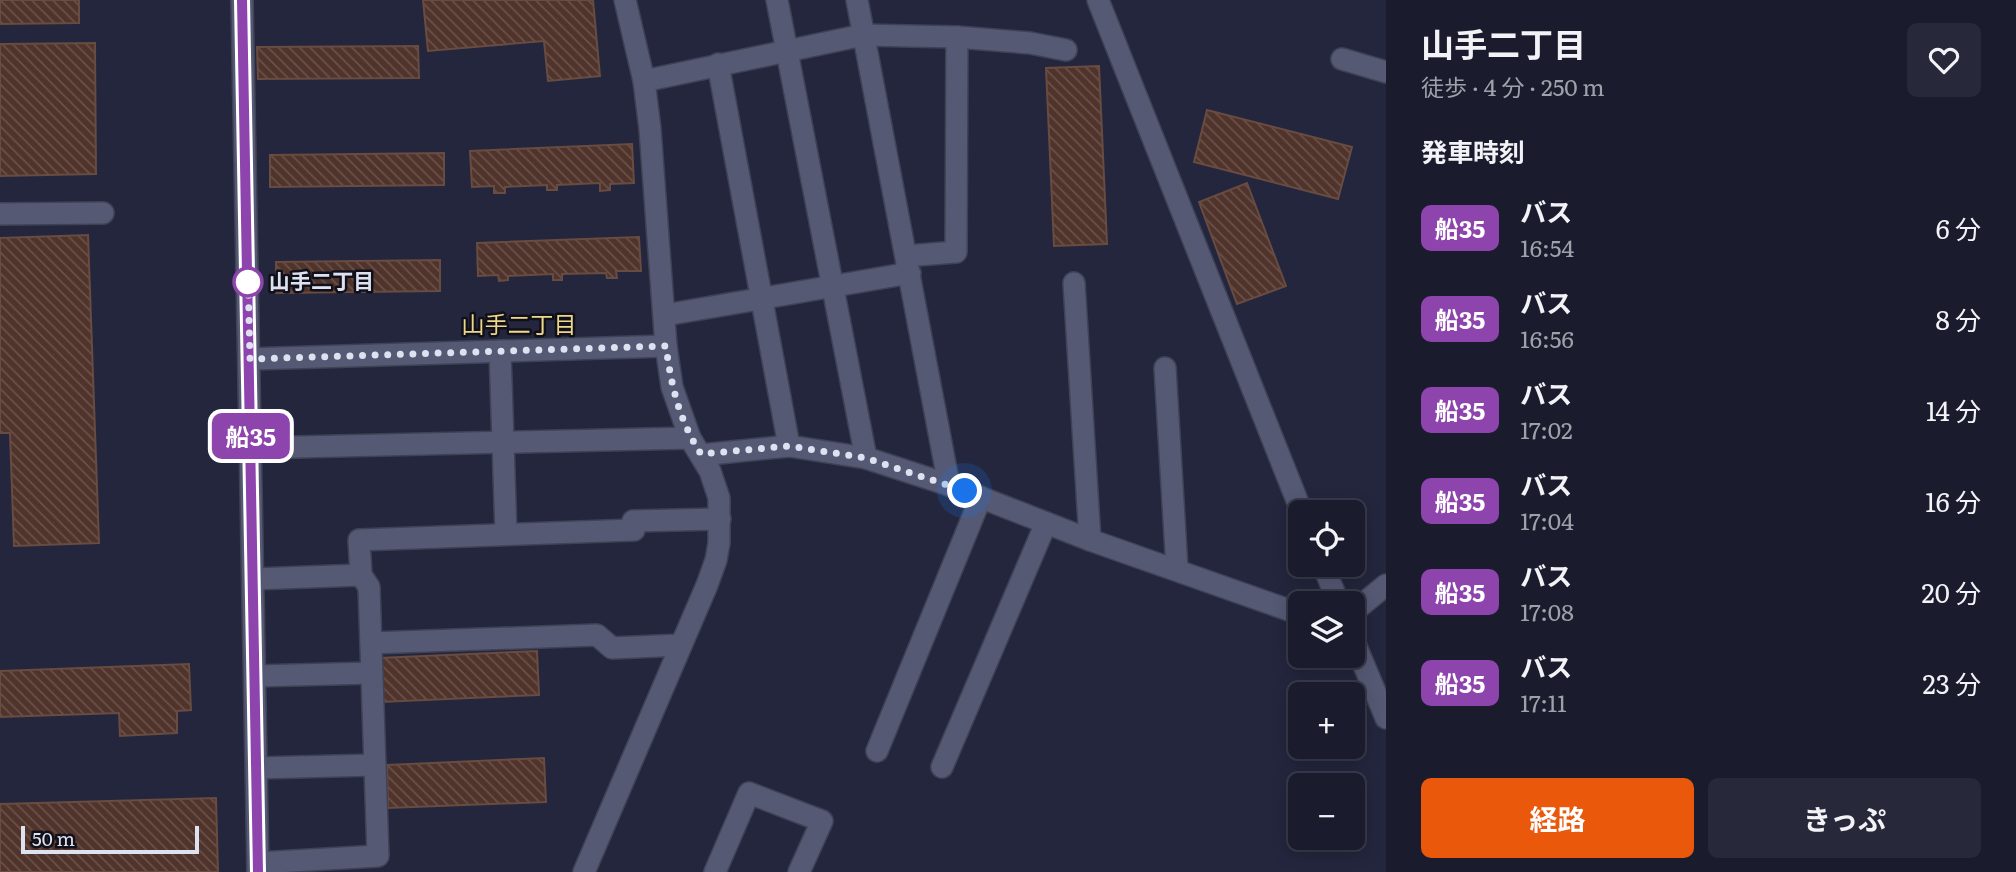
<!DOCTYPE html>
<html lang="ja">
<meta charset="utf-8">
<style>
:root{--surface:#1a1c2e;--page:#27293a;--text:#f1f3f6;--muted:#9fa1aa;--line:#383a4a;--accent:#ea580c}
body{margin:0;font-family:Literata,"Noto Sans JP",serif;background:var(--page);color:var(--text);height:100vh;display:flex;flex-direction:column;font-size:26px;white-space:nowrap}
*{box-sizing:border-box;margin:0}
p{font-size:23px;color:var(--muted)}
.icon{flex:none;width:38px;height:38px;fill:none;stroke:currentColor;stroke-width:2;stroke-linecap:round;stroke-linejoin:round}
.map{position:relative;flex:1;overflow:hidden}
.side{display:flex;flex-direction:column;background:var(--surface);width:630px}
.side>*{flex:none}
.badge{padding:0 14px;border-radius:10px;font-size:24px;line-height:46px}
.tools{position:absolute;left:1288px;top:500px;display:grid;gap:14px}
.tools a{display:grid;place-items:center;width:77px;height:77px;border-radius:10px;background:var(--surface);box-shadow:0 4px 18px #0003,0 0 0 2px var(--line);font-size:35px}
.scale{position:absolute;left:21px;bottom:18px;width:178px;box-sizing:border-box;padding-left:7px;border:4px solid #dee1f0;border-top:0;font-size:19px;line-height:24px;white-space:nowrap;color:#dee1f0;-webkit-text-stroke:5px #0f101a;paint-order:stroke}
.you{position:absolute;width:35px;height:35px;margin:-18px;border:5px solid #fff;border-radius:50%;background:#1a73e8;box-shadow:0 0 0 10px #1a73e833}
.map>.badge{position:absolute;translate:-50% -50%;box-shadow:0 0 0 4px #fff}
h2{padding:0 35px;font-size:26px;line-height:63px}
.round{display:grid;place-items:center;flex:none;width:74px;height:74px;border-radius:10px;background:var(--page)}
.headline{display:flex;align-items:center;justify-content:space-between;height:119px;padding:0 35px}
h1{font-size:33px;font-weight:700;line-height:52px}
.primary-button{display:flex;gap:14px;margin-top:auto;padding:14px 35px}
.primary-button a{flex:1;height:80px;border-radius:10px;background:var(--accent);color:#fff;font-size:28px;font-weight:700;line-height:80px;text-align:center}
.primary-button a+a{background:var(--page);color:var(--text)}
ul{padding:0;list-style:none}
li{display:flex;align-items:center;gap:21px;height:91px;padding:0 35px}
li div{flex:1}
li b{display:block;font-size:26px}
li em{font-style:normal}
li .badge{min-width:77px;font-weight:700;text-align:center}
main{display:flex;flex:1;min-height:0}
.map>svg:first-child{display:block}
</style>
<main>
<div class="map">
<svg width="1386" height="872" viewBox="0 0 1386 872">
<defs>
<pattern id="building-back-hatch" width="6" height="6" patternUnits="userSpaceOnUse" patternTransform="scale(1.75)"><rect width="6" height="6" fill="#50342b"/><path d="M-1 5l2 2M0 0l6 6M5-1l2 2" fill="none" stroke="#69514a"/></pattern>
</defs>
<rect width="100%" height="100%" fill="#23263d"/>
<g fill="url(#building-back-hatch)" stroke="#684b41" stroke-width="2">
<polygon points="0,0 79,0 79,23 0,24"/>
<polygon points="423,0 593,0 600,76 548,81 544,41 428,51"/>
<polygon points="95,43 96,174 0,176 0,44"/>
<polygon points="418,46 419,78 258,79 257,47"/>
<polygon points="1099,66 1107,244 1054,246 1046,68"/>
<polygon points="1207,110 1352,147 1338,199 1194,162"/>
<polygon points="632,144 634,183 610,184 610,190 600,191 600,183 557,185 557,190 547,190 547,185 505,187 505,193 494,193 494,186 472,187 470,151"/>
<polygon points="444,153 444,185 270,187 270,155"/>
<polygon points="1247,183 1286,286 1237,304 1199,202"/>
<polygon points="88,235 99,543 14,546 10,433 0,433 0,238"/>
<polygon points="639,237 641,271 616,271 617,278 607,278 606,273 562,274 562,280 553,280 553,274 508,276 508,280 499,281 498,275 478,276 477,243"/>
<polygon points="440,260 440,291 276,293 276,262"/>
<polygon points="537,651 539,695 381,702 379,658"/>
<polygon points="189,664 191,710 177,711 177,733 120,736 119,713 0,717 0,671"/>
<polygon points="544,758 546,802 388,808 387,765"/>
<polygon points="216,798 218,872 0,872 0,804"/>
</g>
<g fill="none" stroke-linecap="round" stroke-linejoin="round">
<defs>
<g id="minor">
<polyline points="242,0 258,872"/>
<polyline points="777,0 866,458"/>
<polyline points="857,0 949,485"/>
<polyline points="1098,0 1302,513"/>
<polyline points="1342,59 1386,72"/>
<polyline points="718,64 789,446"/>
<polyline points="644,81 863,35 957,37 1030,43 1066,50"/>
<polyline points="0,214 103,213"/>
<polyline points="906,256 956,252 957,37"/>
<polyline points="1074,283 1090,540"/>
<polyline points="665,315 910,273"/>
<polyline points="500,351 506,534"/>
<polyline points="250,359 666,346"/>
<polyline points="1165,368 1177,569"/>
<polyline points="251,448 690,438"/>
<polyline points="701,455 789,446 866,458 949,485 1090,540 1300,614"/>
<polyline points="1323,565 1339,604"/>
<polyline points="253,579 361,575"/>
<polyline points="1353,612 1386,585"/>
<polyline points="1353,639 1386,718"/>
<polyline points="371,643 597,635 612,648 681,645"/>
<polyline points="255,676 372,673"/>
<polyline points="877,751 981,497"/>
<polyline points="942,767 1046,523"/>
<polyline points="257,768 375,765"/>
<polyline points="258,863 378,856 369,587 361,575 359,540 634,530 633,521 720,519"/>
<polyline points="584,872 707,585 716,560 719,543 719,498 710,471 690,438 672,387 666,346 650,129 644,81 625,0"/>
<polyline points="715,872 749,793 822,821 799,872"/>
</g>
</defs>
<use href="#minor" stroke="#3f4154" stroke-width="24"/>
<use href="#minor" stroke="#565974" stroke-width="21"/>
</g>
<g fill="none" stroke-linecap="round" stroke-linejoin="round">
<defs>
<polyline id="line" points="242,0 258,872"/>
</defs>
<use href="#line" stroke="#fff" stroke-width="16"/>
<use href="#line" stroke="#8e44ad" stroke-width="10"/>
<path stroke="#dee1f0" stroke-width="7" stroke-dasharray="0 12.6" d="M248,282V276L250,359L666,346C671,385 679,420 701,454L789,446L866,458L965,491"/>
</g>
<circle fill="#fff" stroke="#8e44ad" stroke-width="3.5" cx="248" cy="282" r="14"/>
<g text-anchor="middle" stroke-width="5" stroke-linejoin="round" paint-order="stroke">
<g font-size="21" font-weight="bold" fill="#dee1f0" stroke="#0f101a" text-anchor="start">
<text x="269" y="289">山手二丁目</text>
</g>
<g font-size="23" fill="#eed78a" stroke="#0f101a">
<text x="519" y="333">山手二丁目</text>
</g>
</g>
</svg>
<div class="tools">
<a><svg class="icon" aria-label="locate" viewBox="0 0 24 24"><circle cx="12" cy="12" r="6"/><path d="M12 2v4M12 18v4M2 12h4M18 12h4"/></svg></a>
<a><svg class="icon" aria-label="layers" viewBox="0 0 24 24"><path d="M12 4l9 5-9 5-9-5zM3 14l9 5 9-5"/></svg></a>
<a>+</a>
<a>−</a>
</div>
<div class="scale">50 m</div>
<div class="you" style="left:965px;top:491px"></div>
<b class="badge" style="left:251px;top:436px;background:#8e44ad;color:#fff">船35</b>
</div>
<section class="side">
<div class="headline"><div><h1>山手二丁目</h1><p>徒歩 · 4 分 · 250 m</p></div><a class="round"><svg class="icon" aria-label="heart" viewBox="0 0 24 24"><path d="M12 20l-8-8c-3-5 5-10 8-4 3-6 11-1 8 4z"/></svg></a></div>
<h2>発車時刻</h2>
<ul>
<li><span class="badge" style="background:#8e44ad;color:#fff">船35</span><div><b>バス</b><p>16:54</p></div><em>6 分</em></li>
<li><span class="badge" style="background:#8e44ad;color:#fff">船35</span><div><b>バス</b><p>16:56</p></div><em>8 分</em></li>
<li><span class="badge" style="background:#8e44ad;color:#fff">船35</span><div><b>バス</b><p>17:02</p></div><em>14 分</em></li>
<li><span class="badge" style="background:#8e44ad;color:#fff">船35</span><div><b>バス</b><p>17:04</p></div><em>16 分</em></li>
<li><span class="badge" style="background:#8e44ad;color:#fff">船35</span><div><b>バス</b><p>17:08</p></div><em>20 分</em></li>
<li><span class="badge" style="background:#8e44ad;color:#fff">船35</span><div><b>バス</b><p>17:11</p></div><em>23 分</em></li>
</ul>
<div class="primary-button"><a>経路</a><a>きっぷ</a></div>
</section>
</main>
